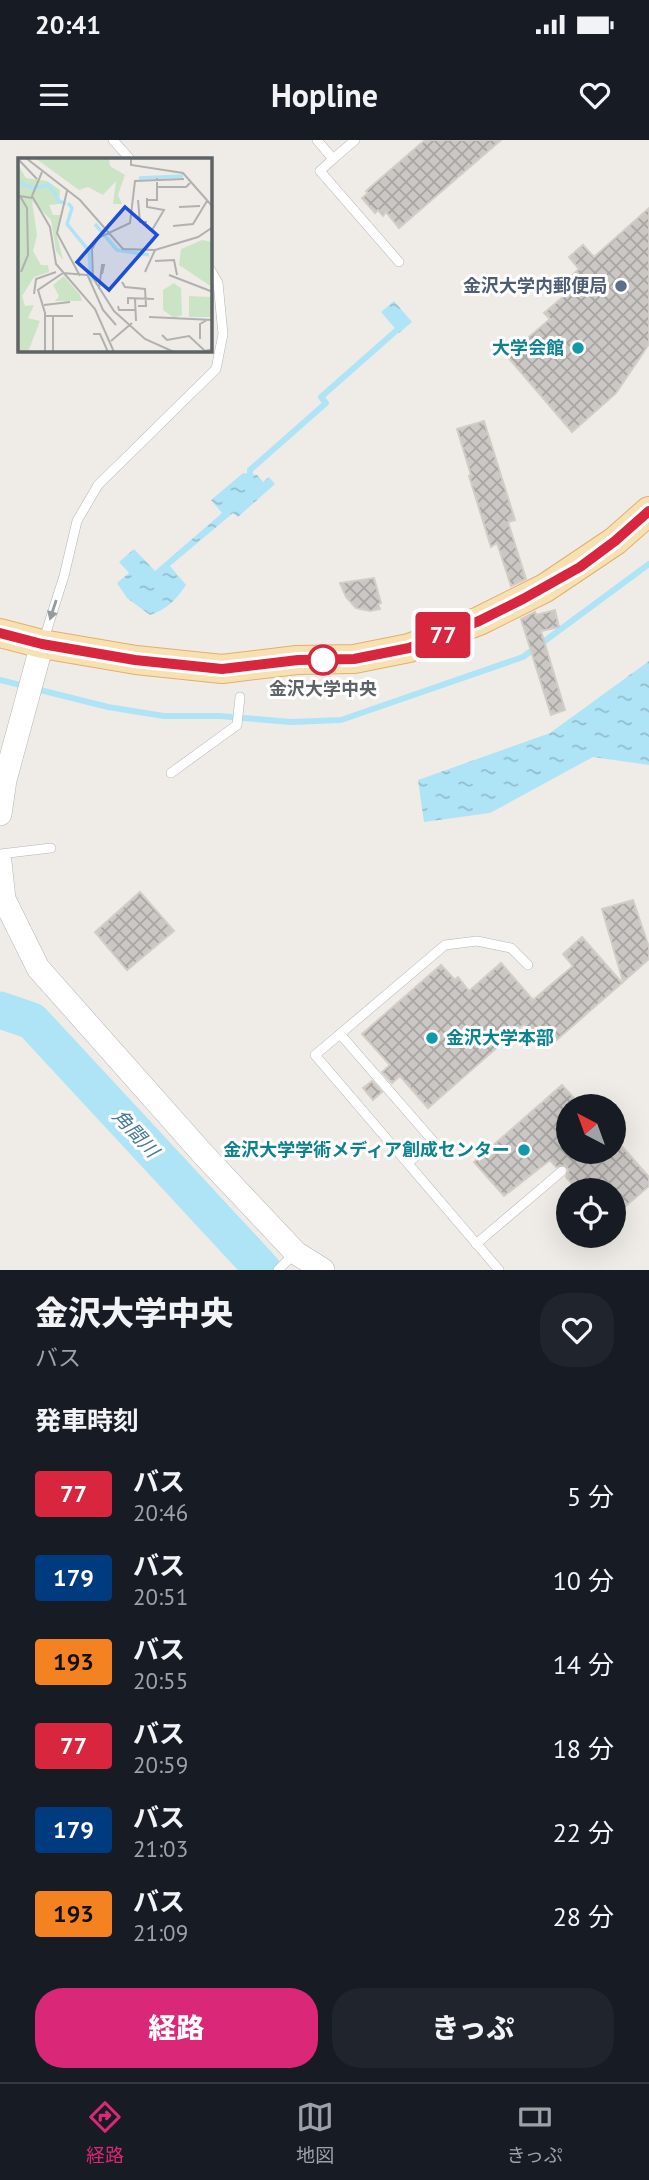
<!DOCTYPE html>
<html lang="ja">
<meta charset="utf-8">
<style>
:root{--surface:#171b24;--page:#20242c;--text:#f1f3f6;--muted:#9ea1a6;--line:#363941;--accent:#db2777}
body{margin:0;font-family:"PT Sans","Noto Sans JP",sans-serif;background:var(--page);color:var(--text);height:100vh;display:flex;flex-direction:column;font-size:26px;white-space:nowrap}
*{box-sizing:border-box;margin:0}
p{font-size:23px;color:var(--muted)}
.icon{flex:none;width:38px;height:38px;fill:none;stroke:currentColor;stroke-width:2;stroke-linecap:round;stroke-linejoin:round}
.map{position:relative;height:1130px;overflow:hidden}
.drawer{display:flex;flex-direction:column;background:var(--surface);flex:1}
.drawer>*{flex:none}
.badge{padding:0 14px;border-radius:5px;font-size:24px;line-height:46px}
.needle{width:46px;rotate:319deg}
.tools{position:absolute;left:556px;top:954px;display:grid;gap:14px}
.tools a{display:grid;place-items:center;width:70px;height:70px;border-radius:50%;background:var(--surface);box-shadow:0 7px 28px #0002;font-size:35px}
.map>.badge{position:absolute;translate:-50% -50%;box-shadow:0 0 0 4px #fff}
h2{padding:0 35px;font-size:26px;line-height:63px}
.round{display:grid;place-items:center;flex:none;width:74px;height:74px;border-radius:28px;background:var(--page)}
.headline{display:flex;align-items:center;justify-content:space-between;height:119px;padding:0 35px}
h1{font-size:33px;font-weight:800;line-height:52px}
.primary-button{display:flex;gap:14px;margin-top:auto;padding:14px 35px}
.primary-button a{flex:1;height:80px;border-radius:28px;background:var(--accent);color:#fff;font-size:28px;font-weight:800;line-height:80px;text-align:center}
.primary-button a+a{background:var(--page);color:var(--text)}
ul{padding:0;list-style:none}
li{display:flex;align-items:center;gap:21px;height:84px;padding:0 35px}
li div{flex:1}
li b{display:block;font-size:26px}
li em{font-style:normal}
li .badge{min-width:77px;font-weight:700;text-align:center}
.status{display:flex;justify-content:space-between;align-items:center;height:49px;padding:0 35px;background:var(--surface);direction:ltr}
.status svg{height:19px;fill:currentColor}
header{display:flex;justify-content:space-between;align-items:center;height:91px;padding:0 35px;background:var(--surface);font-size:32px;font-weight:800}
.tab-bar{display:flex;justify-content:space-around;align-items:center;height:98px;border-top:2px solid var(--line);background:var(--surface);font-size:19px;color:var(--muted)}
.tab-bar a{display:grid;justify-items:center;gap:4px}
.tab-bar .active{color:var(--accent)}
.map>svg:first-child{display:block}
</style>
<div class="status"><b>20:41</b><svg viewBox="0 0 49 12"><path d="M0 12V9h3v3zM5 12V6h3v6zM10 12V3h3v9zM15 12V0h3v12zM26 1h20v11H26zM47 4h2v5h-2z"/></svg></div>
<header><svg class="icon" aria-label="menu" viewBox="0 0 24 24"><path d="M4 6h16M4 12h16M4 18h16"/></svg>Hopline<svg class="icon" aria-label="heart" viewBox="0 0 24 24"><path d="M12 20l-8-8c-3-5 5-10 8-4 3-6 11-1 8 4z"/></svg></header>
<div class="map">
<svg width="649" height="1130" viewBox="0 0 649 1130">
<defs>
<pattern id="water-ripples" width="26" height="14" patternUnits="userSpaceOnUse" patternTransform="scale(1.75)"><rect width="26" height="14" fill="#afe4f7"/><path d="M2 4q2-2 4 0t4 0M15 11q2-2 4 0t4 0" fill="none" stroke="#92bccc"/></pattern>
<pattern id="building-cross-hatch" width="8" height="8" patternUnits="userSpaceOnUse" patternTransform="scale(1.75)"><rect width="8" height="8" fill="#cbc7c4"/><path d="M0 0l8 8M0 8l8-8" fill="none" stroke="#a8a5a3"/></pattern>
</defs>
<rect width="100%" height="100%" fill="#efece7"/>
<g fill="url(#water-ripples)">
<polygon points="394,161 412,182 399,193 381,172"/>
<path d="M243,333L257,335L263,342L269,337L275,344L238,377L233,373L170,426L186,445C177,459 166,470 150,475L127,458L117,443L129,433L119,422L134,409L155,431L222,373L211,360Z"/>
<polygon points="649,521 649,625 593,617 490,673 424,682 418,640 550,593"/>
</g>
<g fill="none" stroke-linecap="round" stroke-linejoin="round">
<g stroke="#afe4f7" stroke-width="6">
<polyline points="250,334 250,330 326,263 321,257 397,190"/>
<polyline points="0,540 108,567 164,576 220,576 291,582 341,580 523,517 649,424"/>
</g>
<polyline stroke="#afe4f7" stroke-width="37" points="0,870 32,881 263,1130"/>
</g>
<g fill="url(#building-cross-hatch)" stroke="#d3cdc6" stroke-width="2">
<polygon points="425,0 501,0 399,88 386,72 383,76 378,70 375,73 362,58 368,53 366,51"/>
<polygon points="649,68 649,204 616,253 572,292 507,216 550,179 544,173 564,156 558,148 579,129 569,117 583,105 594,117"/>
<polygon points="484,281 515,380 508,382 526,439 511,446 497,403 491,407 469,336 471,335 457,289"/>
<polygon points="374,438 381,463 378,464 380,469 370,471 356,468 346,457 340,443"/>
<polygon points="555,470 559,487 541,491 565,570 551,575 521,479 535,472 536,475"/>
<polygon points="140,752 174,791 127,830 95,792"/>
<polygon points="633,760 649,807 649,819 623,842 602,769"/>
<polygon points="582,797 622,843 553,903 543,891 536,898 524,884 428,968 400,936 392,943 382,932 390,925 362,894 441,825 455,840 458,837 469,851 501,823 533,860 573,826 563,814"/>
<polygon points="372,941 382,952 373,960 363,948"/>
<polygon points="562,945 581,966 569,966 569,1012 614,1012 614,1007 619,1003 649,1037 649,1046 614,1076 614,1050 577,1050 566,1037 569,1030 565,1025 556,1027 550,1020 504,1056 474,1022"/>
</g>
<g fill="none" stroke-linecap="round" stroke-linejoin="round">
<defs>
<g id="service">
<polyline points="113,0 130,19"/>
<polyline points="317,0 333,19 355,0"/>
<polyline points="333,19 320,31 399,122"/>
<polyline points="43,502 64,436 77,381 98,345 216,229 223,194 218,143 210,129"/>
<polyline points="171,633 237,585 240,557"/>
<polyline points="0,714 51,708"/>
<polyline points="340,894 445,805 477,801 511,808 528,825"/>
<polyline points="408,1023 433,1001 340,894 315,915 499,1130"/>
<polyline points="476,1104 562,1031"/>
<polyline points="278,1130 294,1114"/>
</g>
<g id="tertiary">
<polyline points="0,674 5,640 42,504"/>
<polyline points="0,722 4,759 38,828 202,1013 296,1113 323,1130"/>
</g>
<polyline id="primary" points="0,493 42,504 136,520 222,529 297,520 354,519 409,508 479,481 545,448 615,401 649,371"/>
</defs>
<use href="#service" stroke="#b2b5b8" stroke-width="10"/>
<use href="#tertiary" stroke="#b2b5b8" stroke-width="24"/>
<use href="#primary" stroke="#e4ae6b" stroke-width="30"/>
<use href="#service" stroke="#fff" stroke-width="9"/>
<use href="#tertiary" stroke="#fff" stroke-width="23"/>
<use href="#primary" stroke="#f7e1b3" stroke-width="28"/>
</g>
<defs><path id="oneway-solid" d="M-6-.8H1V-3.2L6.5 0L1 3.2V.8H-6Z" transform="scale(1.75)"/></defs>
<use fill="#969a9c" href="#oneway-solid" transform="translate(53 470) rotate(108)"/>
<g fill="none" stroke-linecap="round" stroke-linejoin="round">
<defs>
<polyline id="line" points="0,493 42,504 135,520 222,529 298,520 354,519 409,508 479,481 523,459 580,427 615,401 649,371"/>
</defs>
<use href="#line" stroke="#fff" stroke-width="16"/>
<use href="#line" stroke="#d7263d" stroke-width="10"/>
</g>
<circle fill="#5c6f8a" stroke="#fff" stroke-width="2.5" cx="621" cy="146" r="7"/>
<g fill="#0f9aa8" stroke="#fff" stroke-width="2.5">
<circle cx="578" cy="208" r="7"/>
<circle cx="432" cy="898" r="7"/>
<circle cx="524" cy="1010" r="7"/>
</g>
<circle fill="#fff" stroke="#d7263d" stroke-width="3.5" cx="323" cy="520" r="14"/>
<g text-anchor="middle" stroke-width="6" stroke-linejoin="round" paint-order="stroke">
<g font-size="18" font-weight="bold" fill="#4e5e75" stroke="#fff" text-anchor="end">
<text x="607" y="152">金沢大学内郵便局</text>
</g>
<g font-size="18" font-weight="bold" fill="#0d838f" stroke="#fff" text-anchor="end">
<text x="564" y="214">大学会館</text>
<text x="446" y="904" text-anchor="start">金沢大学本部</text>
<text x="510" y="1016">金沢大学学術メディア創成センター</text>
</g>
<g font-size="18" font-weight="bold" fill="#5e6366" stroke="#fff">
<text x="323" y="555">金沢大学中央</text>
</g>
<g font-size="19" font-style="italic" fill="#467b97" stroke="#fff">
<text transform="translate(136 993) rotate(47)" y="7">角間川</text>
</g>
</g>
<g transform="translate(18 18)">
<rect width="194" height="194" fill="#efece7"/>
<path d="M156,125L163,130L164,157L156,160L145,152V132ZM171,138L194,139V159H171Z" fill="#cbe4c6"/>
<path d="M17,0H91L92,8L107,17L100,37L104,46H95L98,23L85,37L70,29L61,32ZM0,7L8,20L29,23L42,32L41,46L31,47L35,57H44L39,77L45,102L38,93L33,62L14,43L19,77L15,93L23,107H30L31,114L16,119L4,138L7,148L16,147L10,160L22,163L10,194H0ZM184,82L194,84V129L161,107L163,91Z" fill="#cbe4c6"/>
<path d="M46,118L62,137L64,143H37L41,138L35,127Z" fill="#cbe4c6"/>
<path fill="none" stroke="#afe4f7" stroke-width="3.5" d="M121,20L165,18M0,24L15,30L31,27L42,44L48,45M50,45L54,50L49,66L71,93L73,124M77,66L99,92L131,97"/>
<path fill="none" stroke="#b1b1af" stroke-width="2" d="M8,0L62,42L105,91L137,92L180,79L195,69M113,0V7L165,15L195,49M0,1L19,21M24,14L14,38L32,69L38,106L77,151L96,194M139,29H168L172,25M49,33L39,75L62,118M129,40V49L146,52L134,72M120,42L122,64H129M129,42H139V20M161,49L182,48M155,68L175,66L189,43M137,103L156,102L159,117M3,114L10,97L9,50L2,38L14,40M127,114L137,92M45,115L69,117M69,116L85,152L98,167M151,117L195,134M104,124L107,129L127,131L128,148H120M81,131L84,107H86L84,116M16,136L18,121L38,114M117,141L118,163M110,146V140L136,141M26,147L52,144M100,148L101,152H118M27,158H55M35,158V194M131,159L195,162M75,176H82L90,194M144,177L149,182L171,178L187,193L195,191M182,181V166L189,162M93,183L114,165M27,194V155L20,132L45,115M156,194L127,181L96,153L75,120L74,91L80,80L112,65L117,23L166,21"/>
<path fill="#1d4ed8" fill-opacity="0.15" stroke="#1d4ed8" stroke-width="3.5" d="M107,49L139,77L91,132L59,104Z"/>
<rect width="194" height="194" fill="none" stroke="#5e6366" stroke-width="3.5"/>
</g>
</svg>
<div class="tools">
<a><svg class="needle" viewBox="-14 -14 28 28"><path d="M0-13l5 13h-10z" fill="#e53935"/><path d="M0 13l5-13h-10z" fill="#9ea1a6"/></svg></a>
<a><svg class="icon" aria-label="locate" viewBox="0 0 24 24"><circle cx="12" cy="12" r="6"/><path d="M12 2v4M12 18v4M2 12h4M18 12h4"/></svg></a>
</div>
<b class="badge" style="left:443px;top:495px;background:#d7263d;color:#fff">77</b>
</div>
<section class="drawer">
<div class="headline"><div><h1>金沢大学中央</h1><p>バス</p></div><a class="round"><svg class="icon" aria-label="heart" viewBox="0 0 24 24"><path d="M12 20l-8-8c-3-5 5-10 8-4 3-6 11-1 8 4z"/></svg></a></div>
<h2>発車時刻</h2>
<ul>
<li><span class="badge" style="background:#d7263d;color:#fff">77</span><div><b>バス</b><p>20:46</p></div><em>5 分</em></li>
<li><span class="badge" style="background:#003b80;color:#fff">179</span><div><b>バス</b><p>20:51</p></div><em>10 分</em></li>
<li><span class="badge" style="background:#f58220;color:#111">193</span><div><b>バス</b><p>20:55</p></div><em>14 分</em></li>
<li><span class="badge" style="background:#d7263d;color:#fff">77</span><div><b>バス</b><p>20:59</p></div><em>18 分</em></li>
<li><span class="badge" style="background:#003b80;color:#fff">179</span><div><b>バス</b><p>21:03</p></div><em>22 分</em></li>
<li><span class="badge" style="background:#f58220;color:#111">193</span><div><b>バス</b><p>21:09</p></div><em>28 分</em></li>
</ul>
<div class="primary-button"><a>経路</a><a>きっぷ</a></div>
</section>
<nav class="tab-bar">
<a class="active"><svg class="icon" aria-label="directions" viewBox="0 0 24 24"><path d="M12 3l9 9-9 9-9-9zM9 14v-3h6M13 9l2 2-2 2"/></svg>経路</a>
<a><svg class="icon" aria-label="map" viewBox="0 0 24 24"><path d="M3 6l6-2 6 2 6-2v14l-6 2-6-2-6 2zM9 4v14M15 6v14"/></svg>地図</a>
<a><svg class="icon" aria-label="tickets" viewBox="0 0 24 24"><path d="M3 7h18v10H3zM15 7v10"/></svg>きっぷ</a>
</nav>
